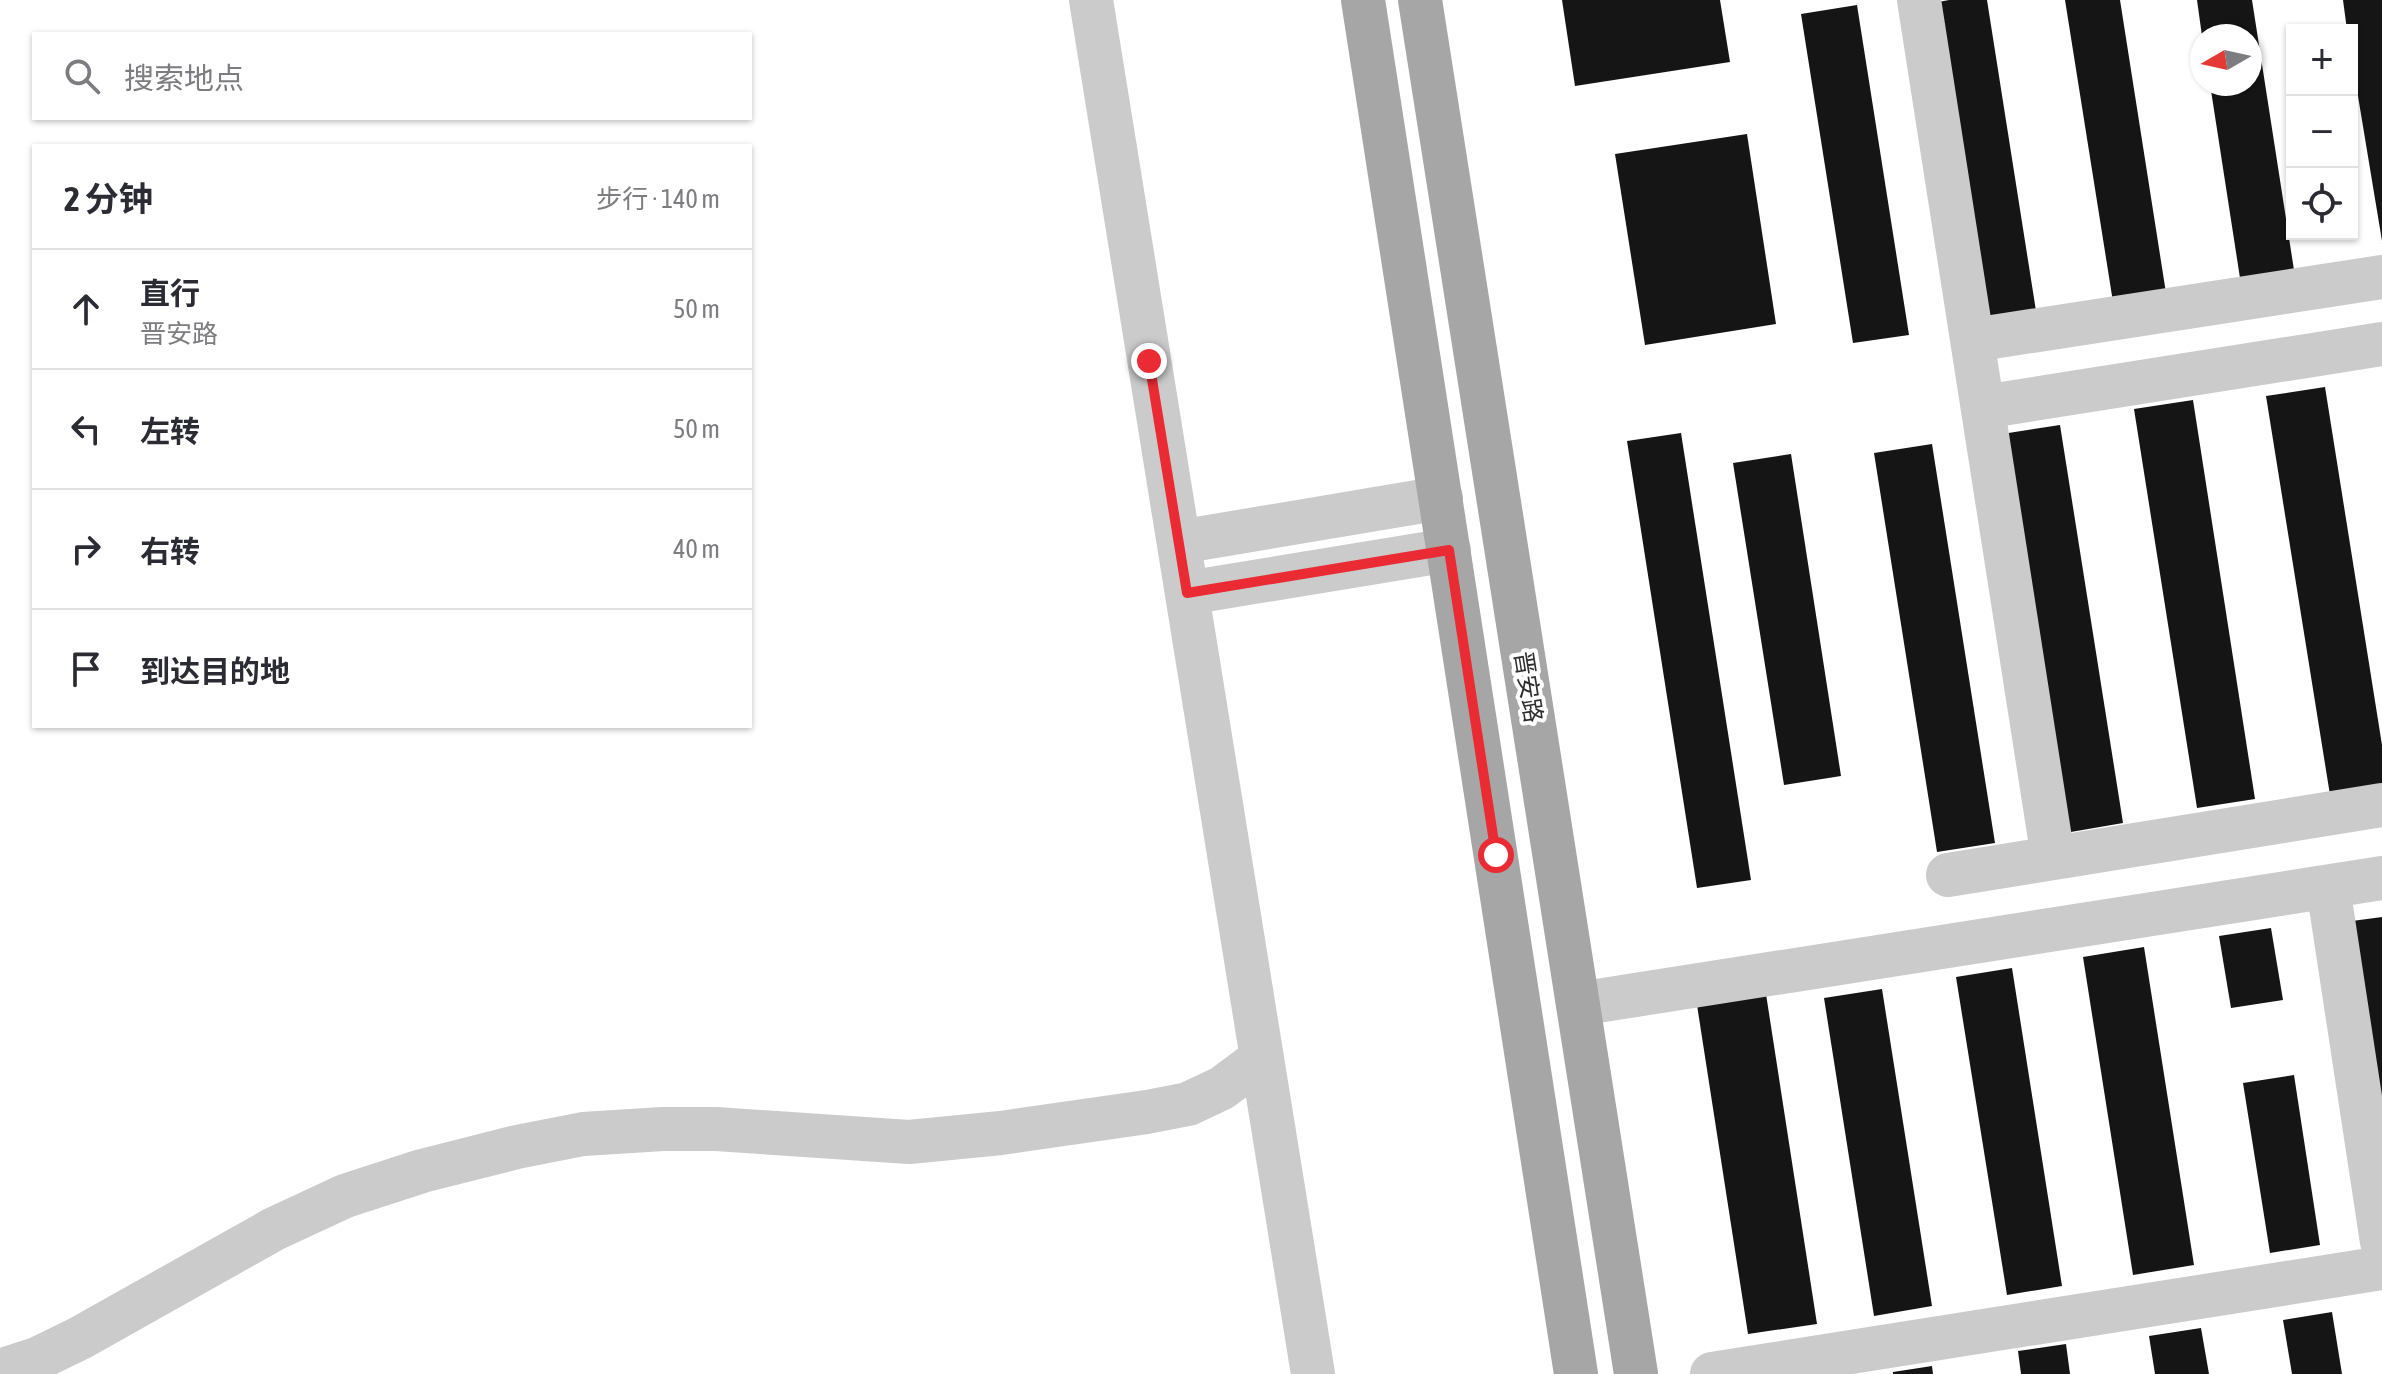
<!DOCTYPE html>
<html lang="zh">
<head>
<meta charset="utf-8">
<style>
  body { margin:0; font-family:"Asap Condensed","Noto Sans SC",sans-serif; background:#f2f2f3; color:#2b2b33 }
  .controls { position:absolute; right:24px; top:24px; display:grid; overflow:hidden; border-radius:0px; box-shadow:0 2px 6px #0004 }
  .controls button { width:72px; height:72px; display:grid; place-items:center; padding:0; border:0; border-bottom:2px solid #e1e1e2; background:#fff; color:#2b2b33; font:40px sans-serif }
  .compass { position:absolute; left:2190px; top:24px; width:72px; height:72px; border-radius:50%; background:#fff; box-shadow:0 2px 6px #0004; rotate:261deg }
  .stop { position:absolute; width:24px; height:24px; margin:-18px; border:6px solid #ea2b33; border-radius:50%; background:#fff }
  .stop.end { background:#ea2b33; border-color:#fff; box-shadow:0 2px 8px #0008 }
  .list { margin:0; padding:0; list-style:none }
  h2 { display:flex; justify-content:space-between; align-items:center; height:104px; margin:0; padding:0 32px; font-size:34px }
  h2 small { font-size:26px; font-weight:400; color:#7c7c81 }
  .list li { display:grid; grid-template-columns:52px 1fr auto; gap:24px; align-items:center; box-sizing:border-box; height:120px; padding:0 32px; border-top:2px solid #e1e1e2 }
  .list b { display:block; font-size:30px; white-space:nowrap }
  .list p { margin:0; font-size:26px; white-space:nowrap; color:#7c7c81 }
  .list em { font-size:26px; font-style:normal; color:#7c7c81 }
  .icon { flex:none; width:44px; height:44px; fill:none; stroke:currentColor; stroke-width:2; stroke-linecap:round; stroke-linejoin:round }
  .map { position:relative; flex:none; width:2382px; height:1374px; overflow:hidden }
  .search { position:absolute; background:#fff; box-shadow:0 2px 6px #0004; left:32px; top:32px; width:720px; height:88px; display:flex; align-items:center; gap:20px; box-sizing:border-box; padding:0 28px; border-radius:0px; color:#7c7c81; font-size:30px }
  .panel { position:absolute; background:#fff; box-shadow:0 2px 6px #0004; left:32px; top:144px; width:720px; height:584px; border-radius:0px }
  .map>svg:first-child { display:block }
  .building { fill:#151515 }
  .lines { fill:none; stroke-linecap:round; stroke-linejoin:round }
  .minor { stroke:#cbcbcb; stroke-width:44 }
  .major { stroke:#a6a6a6; stroke-width:44 }
  .route { stroke:#ea2b33; stroke-width:10 }
  .labels { text-anchor:middle; stroke-width:8; stroke-linejoin:round; paint-order:stroke }
  .street-label { font-size:24px; fill:#2e2e2e; stroke:#fff }
</style>
</head>
<body>
<div class="map">
<svg width="2382" height="1374" viewBox="0 0 2382 1374">
  <rect width="100%" height="100%" fill="#fff"/>
  <path class="building" d="M1562,0H1720L1730,62L1575,86Z
    M1949,0H1987L2036,311L1983,318L1933,3Z
    M2065,0H2120L2166,293L2113,302Z
    M2197,0H2252L2294,270L2240,278L2210,84H2250V36H2202Z
    M2343,0H2382V241L2352,60V30H2347Z
    M1857,5L1909,335L1853,343L1801,14Z
    M1747,134L1776,324L1645,345L1615,154Z
    M2325,387L2382,745V787L2330,795L2266,396Z
    M2193,400L2255,799L2197,808L2134,409Z
    M2060,425L2123,823L2065,833L2002,434Z
    M1681,433L1751,880L1697,888L1627,441Z
    M1932,444L1995,843L1937,852L1874,453Z
    M1791,454L1841,776L1784,785L1733,463Z
    M2382,917V1101L2352,921Z
    M2271,928L2283,1000L2231,1008L2219,936Z
    M2144,947L2194,1265L2133,1275L2083,957Z
    M2012,968L2062,1286L2007,1295L1956,977Z
    M1882,989L1932,1306L1874,1316L1824,998Z
    M1766,994L1817,1324L1748,1334L1697,1005Z
    M2294,1075L2320,1245L2270,1253L2243,1083Z
    M2332,1312L2342,1374H2292L2283,1320Z
    M2201,1328L2209,1374H2155L2149,1336Z
    M2066,1344L2070,1374H2021L2018,1351Z
    M1932,1366L1933,1374H1893V1372Z"/>
  <g class="lines">
    <path class="minor" d="M1091,0L1313,1374
      M1919,0L2053,858
      M1973,340L2382,277
      M1983,407L2382,344
      M1179,542L1441,498
      M1187,593L1449,550
      M1948,875L2382,805
      M2328,887L2382,1242
      M1578,1004L2382,878
      M0,1371L37,1359L80,1338L274,1229L345,1196L422,1171L517,1147L583,1134L663,1129H716L909,1142L1001,1133L1147,1112L1188,1104L1222,1088L1262,1058
      M1712,1374L2382,1268"/>
    <path class="major" d="M1363,0L1576,1374
      M1420,0L1636,1374"/>
  </g>
  <g class="lines">
    <path class="route" d="M1149,361L1187,593L1449,550L1496,855"/>
  </g>
  <g class="labels">
    <g class="street-label">
      <text transform="translate(1528 687) rotate(81)" y="8">晋安路</text>
    </g>
  </g>
</svg>
<div class="controls">
<button>+</button>
<button>−</button>
<button><svg class="icon" aria-label="locate" viewBox="0 0 24 24"><circle cx="12" cy="12" r="6"/><path d="M12 2v4M12 18v4M2 12h4M18 12h4"/></svg></button>
</div>
<svg class="compass" viewBox="-18 -18 36 36"><path d="M0-13l5 13h-10z" fill="#e53935"/><path d="M0 13l5-13h-10z" fill="#7c7c81"/></svg>
<div class="stop" style="left:1496px;top:855px"></div>
<div class="stop end" style="left:1149px;top:361px"></div>
<div class="search"><svg class="icon" aria-label="search" viewBox="0 0 24 24"><circle cx="10" cy="10" r="6"/><path d="M15 15l6 6"/></svg>搜索地点</div>
<section class="panel">
<h2>2 分钟<small>步行 · 140 m</small></h2>
<ul class="list">
<li><svg class="icon" aria-label="ahead" viewBox="0 0 24 24"><path d="M12 20V5M6 11l6-6 6 6"/></svg><div><b>直行</b><p>晋安路</p></div><em>50 m</em></li>
<li><svg class="icon" aria-label="left" viewBox="0 0 24 24"><path d="M17 20v-9H6M10 6l-5 5 5 5"/></svg><div><b>左转</b></div><em>50 m</em></li>
<li><svg class="icon" aria-label="right" viewBox="0 0 24 24"><path d="M7 20v-9h11M14 6l5 5-5 5"/></svg><div><b>右转</b></div><em>40 m</em></li>
<li><svg class="icon" aria-label="arrive" viewBox="0 0 24 24"><path d="M6 21V4h12l-3 4 3 4H6"/></svg><div><b>到达目的地</b></div></li>
</ul>
</section>
</div>
</body>
</html>
